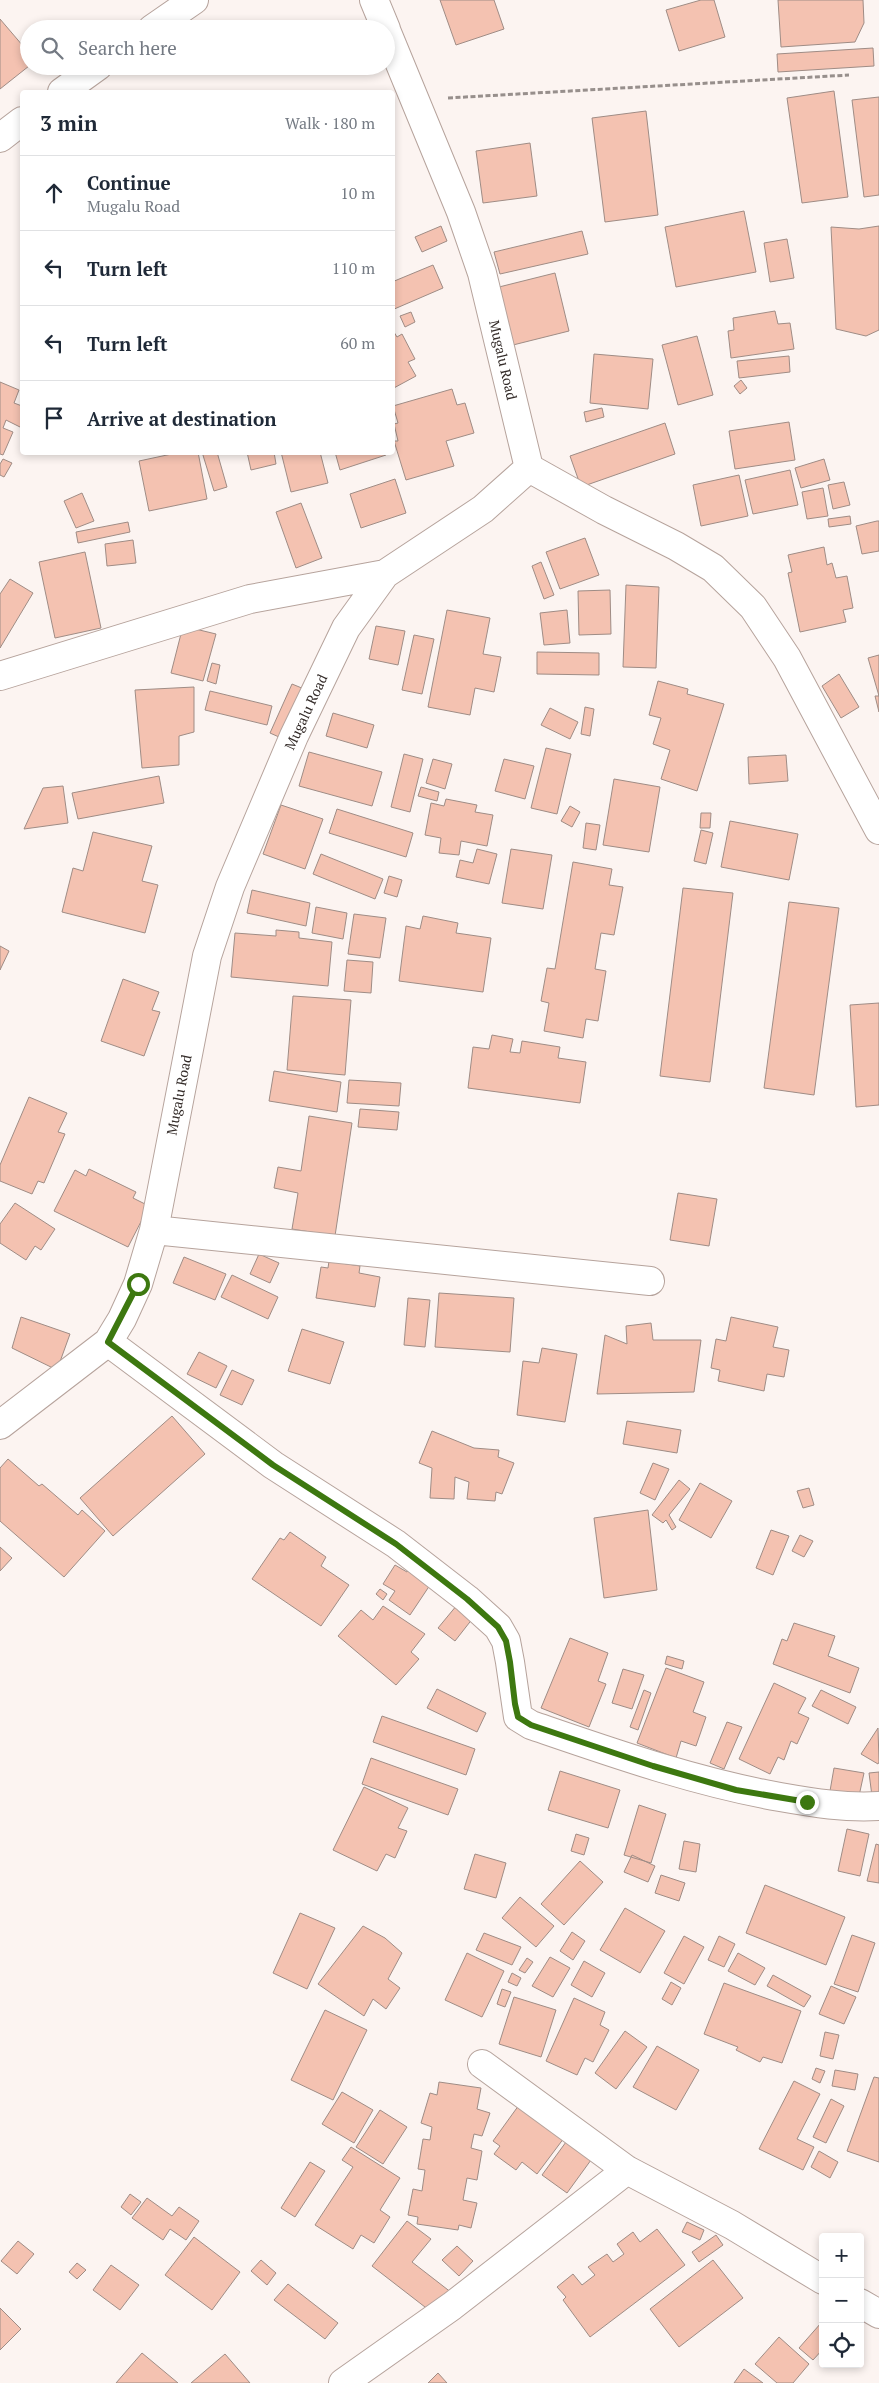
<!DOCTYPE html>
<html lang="en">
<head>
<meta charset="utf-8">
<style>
  body { margin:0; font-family:"PT Serif",serif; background:#f2f2f3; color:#1f2937 }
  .controls { position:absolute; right:15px; bottom:15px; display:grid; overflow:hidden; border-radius:5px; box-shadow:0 2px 8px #0003 }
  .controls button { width:45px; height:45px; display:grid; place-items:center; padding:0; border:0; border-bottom:1px solid #e0e1e3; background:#fff; color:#1f2937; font:25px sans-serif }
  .stop { position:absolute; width:15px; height:15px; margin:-11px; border:4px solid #3d7810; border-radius:50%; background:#fff }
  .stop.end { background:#3d7810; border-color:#fff; box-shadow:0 1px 5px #0008 }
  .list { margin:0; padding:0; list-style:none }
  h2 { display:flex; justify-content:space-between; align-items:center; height:65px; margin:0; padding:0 20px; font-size:21px }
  h2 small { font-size:16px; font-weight:400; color:#747a83 }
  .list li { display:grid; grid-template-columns:32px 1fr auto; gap:15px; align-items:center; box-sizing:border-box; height:75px; padding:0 20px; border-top:1px solid #e0e1e3 }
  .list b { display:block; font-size:19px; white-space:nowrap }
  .list p { margin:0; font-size:16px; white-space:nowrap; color:#747a83 }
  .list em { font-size:16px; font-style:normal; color:#747a83 }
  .icon { flex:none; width:28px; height:28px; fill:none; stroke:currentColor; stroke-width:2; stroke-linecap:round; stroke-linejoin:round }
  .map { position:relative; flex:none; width:879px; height:2383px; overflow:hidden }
  .search { position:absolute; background:#fff; box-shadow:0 2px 8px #0003; left:20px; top:20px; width:375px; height:55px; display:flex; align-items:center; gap:12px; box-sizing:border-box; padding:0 18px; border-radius:28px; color:#747a83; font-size:19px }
  .panel { position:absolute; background:#fff; box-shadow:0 2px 8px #0003; left:20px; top:90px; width:375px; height:365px; border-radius:5px }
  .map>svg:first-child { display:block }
  .building { fill:#f4c2b1; stroke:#9f8c85 }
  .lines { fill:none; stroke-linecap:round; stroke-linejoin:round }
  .street-casing { stroke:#b6a39c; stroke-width:30 }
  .path { stroke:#978f8c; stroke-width:3; stroke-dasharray:5 2.5; stroke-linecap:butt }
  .street { stroke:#fff; stroke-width:28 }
  .route { stroke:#3d7810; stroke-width:6 }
  .labels { text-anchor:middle; stroke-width:4; stroke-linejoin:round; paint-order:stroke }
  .street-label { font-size:14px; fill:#332b28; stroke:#fff }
</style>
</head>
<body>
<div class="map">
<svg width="879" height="2383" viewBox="0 0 879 2383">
  <rect width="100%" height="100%" fill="#fcf4f1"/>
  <path class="building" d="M440,0H494L504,29L456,45Z
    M701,0H714L725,37L679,51L666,10Z
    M778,0H863L864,23L855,42L781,47Z
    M0,19L29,53V66L0,89Z
    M873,48L874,66L778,72L777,54Z
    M834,91L848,197L802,203L787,98Z
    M879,97V195L864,197L852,100Z
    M646,111L658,215L605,222L592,118Z
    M530,143L537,196L483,203L476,151Z
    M744,211L756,272L676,287L665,227Z
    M441,226L447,241L422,252L415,237Z
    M879,226V330L866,336L836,329L831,227L859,229Z
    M582,231L588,254L500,274L494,252Z
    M787,239L794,278L770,282L764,243Z
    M433,265L443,288L392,310V282Z
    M555,273L569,331L513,345L499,287Z
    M775,311L778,324L790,323L794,349L731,358L728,331L734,330L733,318Z
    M411,312L415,322L405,327L400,316Z
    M392,329L397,337L402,334L415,359L408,362L416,376L392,389Z
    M697,336L713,395L678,405L662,345Z
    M594,354L653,359L648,409L590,403Z
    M789,356L790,372L739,378L737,361Z
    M741,380L747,388L740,394L734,386Z
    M0,382L19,390L14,403L22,406V428L6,420L3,428L13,432L3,455L0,454Z
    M452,389L457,405L465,403L474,433L446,441L454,466L406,480L394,441H398L394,424L398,423L393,406Z
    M602,408L604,417L586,422L584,412Z
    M789,422L795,460L735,469L729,431Z
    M665,423L675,454L581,487L570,456Z
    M181,452H198L207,499L149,511L139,461Z
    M202,452H217L227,487L214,491Z
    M247,452H274L276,464L251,470Z
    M281,452H320L328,483L291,492Z
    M335,452H385L386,455L340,470Z
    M3,459L12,463L4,477L0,475V464Z
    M824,459L830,480L801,488L795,468Z
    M790,470L798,505L753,514L745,480Z
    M739,475L748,516L701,526L693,485Z
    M395,479L406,513L361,528L350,494Z
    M844,482L850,505L833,509L828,485Z
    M823,488L828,516L807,519L802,492Z
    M82,493L94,521L76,528L64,501Z
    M301,503L322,558L296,568L276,512Z
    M850,516L851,524L829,527L828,519Z
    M877,521H879V551L862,554L856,526Z
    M128,522L130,532L78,543L76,532Z
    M585,538L599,575L560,589L546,552Z
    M133,540L136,563L107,566L105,544Z
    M824,547L827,565L832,563L836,578L847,576L853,608L843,610L846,622L800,632L788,573L792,572L788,555Z
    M85,552L101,628L55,638L39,562Z
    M541,562L554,595L544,599L532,566Z
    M10,579L33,593L0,648V594Z
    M626,585L659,587L656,668L623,667Z
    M610,590L611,634L579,635L578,591Z
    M447,610L490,618L483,654L501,657L494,692L475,688L470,715L428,707Z
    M567,610L570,643L544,645L540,613Z
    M183,626L216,634L203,681L171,673Z
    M376,626L405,631L398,665L369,659Z
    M414,635L434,639L422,694L402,690Z
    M537,652L599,653V675L537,674Z
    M879,655V712L875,696H879L868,658Z
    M212,663L220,665L216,684L207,681Z
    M839,674L859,707L841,718L822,686Z
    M658,681L688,689L687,694L724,704L697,791L661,779L670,750L653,744L661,718L649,715Z
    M292,684L309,691L288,741L270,733Z
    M194,687V732L179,736V765L142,768L135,690Z
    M210,691L272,706L267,725L205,710Z
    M585,707L594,709L590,736L581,734Z
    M550,708L578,722L570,739L541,725Z
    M333,713L374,725L367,748L326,736Z
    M546,748L571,754L557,814L531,808Z
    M309,752L382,772L372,806L299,786Z
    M404,754L423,759L410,812L391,807Z
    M786,755L788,781L749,784L748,757Z
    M433,759L452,764L445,789L426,783Z
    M504,759L534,766L525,799L495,791Z
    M159,776L164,803L78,819L72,793Z
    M614,779L660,787L649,852L603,845Z
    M63,786L68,823L24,829L43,788Z
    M421,787L439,792L437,801L418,796Z
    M446,799L477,805L475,812L493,815L487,846L461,841L459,855L439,853L441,838L425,835L431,803L444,806Z
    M281,805L323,819L305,869L263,854Z
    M570,806L580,812L572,827L561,821Z
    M337,809L413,833L406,857L329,833Z
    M701,813H711L710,828H700Z
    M730,821L798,834L789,880L721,867Z
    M586,823L600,825L596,850L583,848Z
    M701,830L713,833L706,864L694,861Z
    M93,832L152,846L142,881L158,885L145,933L62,912L73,868L83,871Z
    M477,849L497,854L489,884L456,877L460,860L473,863Z
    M511,849L552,855L543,909L502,903Z
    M321,854L383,879L375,899L313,874Z
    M573,862L612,869L609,885L623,887L614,935L601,933L595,969L606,971L598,1021L586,1019L583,1038L544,1031L549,1003L541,1001L547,968L555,969Z
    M389,876L402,880L397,897L384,893Z
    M683,888L733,893L710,1082L660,1076Z
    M252,890L310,903L306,926L247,913Z
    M789,902L839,908L814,1095L764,1088Z
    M316,907L347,913L343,939L312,933Z
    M354,914L386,918L380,958L348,954Z
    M423,916L458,923L456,933L491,938L483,992L399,981L406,926L420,929Z
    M276,930L299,932V938L332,942L328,986L231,977L235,933L276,936Z
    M0,946L9,951L0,970Z
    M347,960L373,962L371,993L344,991Z
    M123,979L159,992L152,1010L160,1012L144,1056L101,1041Z
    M293,996L351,1000L345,1075L287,1070Z
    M879,1003V1105L856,1107L850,1005Z
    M492,1035L513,1039L510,1052L520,1053L522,1041L560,1047L558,1058L586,1062L580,1103L468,1088L473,1047L489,1049Z
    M274,1071L341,1082L337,1112L269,1101Z
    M349,1080L401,1083L399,1106L347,1103Z
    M29,1097L67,1113L58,1132L65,1134L44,1183L38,1181L32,1194L0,1181V1165Z
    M360,1109L399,1112L397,1130L358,1127Z
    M309,1116L352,1123L335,1236L292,1229L298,1193L274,1188L278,1167L301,1171Z
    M89,1169L136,1192L133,1198L149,1206L128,1247L54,1211L75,1170L86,1176Z
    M678,1193L717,1199L709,1246L670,1240Z
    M15,1203L55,1229L41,1250L35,1246L26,1260L0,1243V1224Z
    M259,1254L279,1263L270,1283L250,1274Z
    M184,1257L226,1274L215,1300L173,1283Z
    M329,1261L360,1266L359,1273L380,1277L375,1307L316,1298L321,1267L328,1268Z
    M232,1275L278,1297L268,1319L221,1297Z
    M439,1293L514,1298L510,1352L435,1347Z
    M408,1298L430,1300L425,1347L404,1345Z
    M21,1317L70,1334L57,1370L12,1348Z
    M731,1317L778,1327L773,1347L789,1350L784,1377L767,1374L764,1391L718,1381L720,1370L711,1368L716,1339L726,1341Z
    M651,1323L653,1340H701L694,1392L597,1394L605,1335L627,1344L626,1326Z
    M302,1329L344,1342L330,1384L288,1371Z
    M542,1348L577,1354L565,1422L517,1415L523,1361L539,1363Z
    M199,1352L227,1366L216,1388L187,1374Z
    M232,1370L254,1380L242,1405L220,1395Z
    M172,1416L205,1454L113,1536L80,1498Z
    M627,1421L681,1430L677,1453L623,1444Z
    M432,1431L474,1448L499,1450L498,1457L514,1463L502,1494L496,1492L495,1501L467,1499L469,1482L455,1477L454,1499L430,1498L432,1468L419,1463Z
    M8,1459L39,1486L42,1484L78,1515L82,1510L105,1531L64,1577L0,1521V1468Z
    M653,1463L669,1469L655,1500L640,1493Z
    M679,1480L690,1489L669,1515L676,1527L672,1530L666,1520L663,1523L652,1515Z
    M700,1483L732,1501L711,1538L679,1520Z
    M809,1488L814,1505L803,1508L797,1491Z
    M648,1510L657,1590L604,1598L594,1518Z
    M771,1530L789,1536L773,1575L756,1568Z
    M290,1532L326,1557L321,1566L349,1585L321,1626L252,1579L280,1538L284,1540Z
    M800,1535L813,1541L804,1557L792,1551Z
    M0,1547L12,1558L0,1571Z
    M395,1565L407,1572L411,1568L432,1582L410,1615L389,1600L395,1591L383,1584Z
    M380,1589L387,1594L383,1600L376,1594Z
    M457,1605L473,1618L455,1641L438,1628Z
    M383,1606L425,1634L411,1652L419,1659L396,1685L338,1636L361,1610L373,1620Z
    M794,1623L835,1636L828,1656L859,1668L850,1693L773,1664L782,1639L787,1641Z
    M570,1638L608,1653L598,1681L606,1684L589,1727L541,1708Z
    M667,1656L684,1661L682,1669L665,1664Z
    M666,1668L704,1682L693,1712L706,1717L696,1746L681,1741L676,1758L637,1743Z
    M623,1669L644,1675L632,1709L612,1703Z
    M774,1683L806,1698L798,1713L809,1718L797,1744L791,1741L784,1760L778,1757L770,1774L739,1759Z
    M437,1689L486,1713L477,1732L427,1708Z
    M644,1690L651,1693L638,1730L630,1727Z
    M821,1690L856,1707L848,1724L812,1706Z
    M382,1716L475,1749L466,1775L373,1742Z
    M727,1722L742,1727L724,1769L710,1763Z
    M878,1728L879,1762L878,1764L861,1754Z
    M371,1758L458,1789L448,1815L362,1784Z
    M834,1768L864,1773L859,1796L830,1791Z
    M560,1771L620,1790L608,1828L548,1810Z
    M879,1772V1796H872L869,1773Z
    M364,1787L408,1808L398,1828L407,1831L395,1858L386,1854L377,1871L333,1850Z
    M639,1805L666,1814L651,1863L624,1855Z
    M847,1829L869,1834L860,1876L838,1871Z
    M576,1834L589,1838L584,1855L571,1851Z
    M684,1841L700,1844L696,1872L679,1869Z
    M876,1844L879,1845V1883L867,1881Z
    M475,1854L506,1863L496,1898L464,1889Z
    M632,1855L655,1866L648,1882L624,1872Z
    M580,1861L603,1882L564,1925L541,1904Z
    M661,1875L685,1883L679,1901L655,1893Z
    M765,1885L845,1917L826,1965L746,1933Z
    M520,1897L554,1926L536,1947L502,1918Z
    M625,1908L665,1931L640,1973L600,1950Z
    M300,1913L335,1928L307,1989L273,1973Z
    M363,1926L385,1938L402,1953L388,1979L400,1988L386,2009L373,1999L364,2016L318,1984Z
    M572,1932L585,1941L573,1960L560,1951Z
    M484,1933L521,1947L512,1965L476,1950Z
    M852,1935L875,1943L858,1992L834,1984Z
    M684,1936L704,1947L684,1984L664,1973Z
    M719,1936L735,1944L724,1967L708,1960Z
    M467,1953L504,1971L482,2017L445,2000Z
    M738,1953L765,1968L755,1985L728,1971Z
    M550,1957L570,1968L553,1997L532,1986Z
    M527,1958L533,1962L525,1973L519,1970Z
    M584,1961L605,1973L592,1997L571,1985Z
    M512,1973L521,1978L517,1986L508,1982Z
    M773,1975L811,1996L804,2007L767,1986Z
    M671,1982L681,1988L672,2005L662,1999Z
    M724,1983L801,2011L782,2063L763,2057L760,2062L736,2050L738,2047L704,2034Z
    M831,1986L856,1997L844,2024L819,2014Z
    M502,1989L511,1992L505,2007L497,2004Z
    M514,1997L556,2010L541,2057L499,2044Z
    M574,1998L605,2012L600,2025L609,2030L593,2062L585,2058L577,2075L546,2061Z
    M325,2010L367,2030L333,2100L291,2080Z
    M625,2031L647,2047L616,2089L595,2073Z
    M825,2032L839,2035L833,2059L820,2056Z
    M657,2046L699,2070L676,2110L633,2087Z
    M816,2068L825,2071L820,2083L812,2079Z
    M835,2070L858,2074L855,2090L832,2086Z
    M874,2077L879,2078V2162L847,2151Z
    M794,2081L820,2094L797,2139L814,2147L803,2170L759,2149Z
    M439,2082L481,2088L477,2109L490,2113L482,2136L474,2134L471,2148L482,2151L477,2180L467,2178L463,2200L477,2203L471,2228L459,2225L458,2230L417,2224L418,2217L408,2215L413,2189L422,2191L425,2170L418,2169L423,2139L430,2140L432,2127L421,2123L430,2093L437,2095Z
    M342,2092L373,2110L354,2143L322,2124Z
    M831,2099L844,2106L826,2143L813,2137Z
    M519,2105L564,2138L537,2174L522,2162L516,2170L494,2154L500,2146L493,2141Z
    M380,2110L407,2127L383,2164L356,2147Z
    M566,2142L591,2160L567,2193L542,2175Z
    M351,2147L400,2178L380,2210L390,2217L374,2243L361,2235L353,2249L315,2225L353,2167L342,2160Z
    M819,2151L838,2162L830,2178L811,2167Z
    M310,2162L325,2171L295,2217L281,2208Z
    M130,2194L141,2202L131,2215L121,2207Z
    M147,2198L172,2216L179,2207L199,2221L186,2240L170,2229L163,2240L132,2218Z
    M407,2221L431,2239L412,2262L452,2293L434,2314L372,2266Z
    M687,2222L704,2230L700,2240L682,2232Z
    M657,2229L685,2265L590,2337L563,2300L566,2297L557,2287L573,2274L582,2285L595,2275L588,2267L607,2254L613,2262L624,2254L617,2244L633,2232L640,2242Z
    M716,2235L723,2245L699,2262L692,2252Z
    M194,2237L240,2272L212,2310L165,2275Z
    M18,2241L34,2254L17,2274L1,2261Z
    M457,2246L473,2261L459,2276L442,2260Z
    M261,2260L276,2273L267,2285L251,2271Z
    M713,2260L743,2298L679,2347L650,2309Z
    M77,2263L86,2270L77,2279L69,2272Z
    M111,2265L139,2285L120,2310L93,2290Z
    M288,2284L338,2323L325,2339L274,2300Z
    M0,2308L21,2329L0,2350Z
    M821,2323L823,2324V2349L813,2360L799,2348Z
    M779,2337L809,2364L793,2383H777L755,2364Z
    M142,2353L178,2383H116Z
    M225,2354L250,2383H191Z
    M744,2369L763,2383H734Z
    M438,2373L447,2383H428Z"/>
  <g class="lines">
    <defs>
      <path id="street" d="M374,0L386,29
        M152,29L194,0
        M62,92L98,66
        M0,138L22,121
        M529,468L604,510L676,546L713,568L753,607L787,658L879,830
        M0,676L250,599L385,574
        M154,1230L650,1281
        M108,1342L273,1465L396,1544L467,1599L498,1627L506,1641L510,1662L518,1717L531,1725C613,1753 695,1782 780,1797C814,1803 845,1808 879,1806
        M0,1425L108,1342L122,1319L138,1284L154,1230L207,956L230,887L294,736L346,628L385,574L483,509L529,468L482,273L461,212L386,30
        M482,2064L627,2170L732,2225L823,2280
        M860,2303L879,2314
        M343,2383L452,2306L627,2170"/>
    </defs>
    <use href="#street" class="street-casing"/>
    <path class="path" d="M448,98L849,75"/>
    <use href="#street" class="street"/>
  </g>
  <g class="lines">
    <path class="route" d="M138,1284L108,1342L273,1465L396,1544L467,1599L498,1627L506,1641L510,1662L515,1704L518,1717L531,1725L653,1766L736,1790L807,1802"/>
  </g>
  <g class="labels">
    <g class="street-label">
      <text transform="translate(503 360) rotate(77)" y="5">Mugalu Road</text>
      <text transform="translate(306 712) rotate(-65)" y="5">Mugalu Road</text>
      <text transform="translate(179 1095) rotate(-79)" y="5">Mugalu Road</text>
    </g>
  </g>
</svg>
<div class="controls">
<button>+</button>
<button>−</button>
<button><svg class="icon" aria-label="locate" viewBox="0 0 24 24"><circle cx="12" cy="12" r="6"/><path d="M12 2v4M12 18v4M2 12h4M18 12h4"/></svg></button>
</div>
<div class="stop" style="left:138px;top:1284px"></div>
<div class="stop end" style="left:807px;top:1802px"></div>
<div class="search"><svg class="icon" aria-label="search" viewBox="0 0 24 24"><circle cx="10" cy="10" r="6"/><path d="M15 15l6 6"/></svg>Search here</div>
<section class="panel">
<h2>3 min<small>Walk · 180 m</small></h2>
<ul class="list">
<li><svg class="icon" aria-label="ahead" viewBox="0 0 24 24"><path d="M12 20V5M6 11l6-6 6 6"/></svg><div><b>Continue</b><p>Mugalu Road</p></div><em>10 m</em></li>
<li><svg class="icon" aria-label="left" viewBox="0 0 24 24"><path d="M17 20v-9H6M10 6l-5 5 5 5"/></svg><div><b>Turn left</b></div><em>110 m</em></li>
<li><svg class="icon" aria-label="left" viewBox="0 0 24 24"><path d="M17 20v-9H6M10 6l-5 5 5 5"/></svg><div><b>Turn left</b></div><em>60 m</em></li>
<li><svg class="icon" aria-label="arrive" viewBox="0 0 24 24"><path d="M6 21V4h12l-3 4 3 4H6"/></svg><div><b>Arrive at destination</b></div></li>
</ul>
</section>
</div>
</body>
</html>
